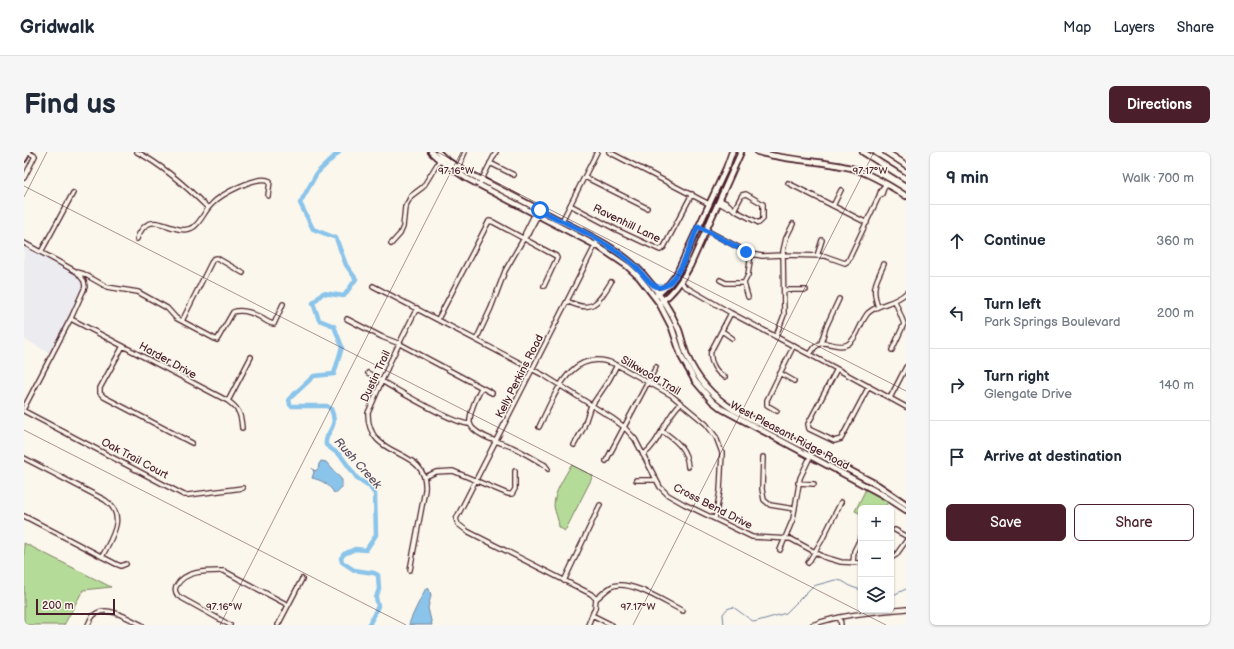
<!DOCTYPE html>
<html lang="en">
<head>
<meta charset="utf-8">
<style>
  body { margin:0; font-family:"Balsamiq Sans",sans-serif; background:#f6f6f7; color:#1f2937 }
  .controls { position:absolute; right:12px; bottom:12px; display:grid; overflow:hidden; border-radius:6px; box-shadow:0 1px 3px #0004 }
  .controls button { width:36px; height:36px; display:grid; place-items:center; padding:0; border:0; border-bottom:1px solid #e0e1e3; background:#fff; color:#1f2937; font:20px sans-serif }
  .scale { position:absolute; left:12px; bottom:10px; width:79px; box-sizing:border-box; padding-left:4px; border:2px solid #4a1f2b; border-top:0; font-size:11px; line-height:14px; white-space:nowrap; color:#4a1f2b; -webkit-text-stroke:3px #fbf7ec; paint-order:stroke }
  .stop { position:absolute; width:12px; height:12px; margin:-9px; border:3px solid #1a73e8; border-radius:50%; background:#fff }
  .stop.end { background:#1a73e8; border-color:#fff; box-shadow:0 1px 4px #0008 }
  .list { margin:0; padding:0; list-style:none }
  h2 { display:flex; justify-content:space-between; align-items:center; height:52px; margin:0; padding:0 16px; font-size:17px }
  h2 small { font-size:13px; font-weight:400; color:#747a83 }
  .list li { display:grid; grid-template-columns:26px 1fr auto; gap:12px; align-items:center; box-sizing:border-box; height:72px; padding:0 16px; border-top:1px solid #e0e1e3 }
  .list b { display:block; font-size:15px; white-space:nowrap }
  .list p { margin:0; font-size:13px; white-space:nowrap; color:#747a83 }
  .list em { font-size:13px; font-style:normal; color:#747a83 }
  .actions { display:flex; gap:8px; padding:12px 16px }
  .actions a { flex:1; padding:9px 0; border:1px solid #4a1f2b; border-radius:6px; text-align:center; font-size:14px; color:#4a1f2b }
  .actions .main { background:#4a1f2b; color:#fff }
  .icon { flex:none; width:22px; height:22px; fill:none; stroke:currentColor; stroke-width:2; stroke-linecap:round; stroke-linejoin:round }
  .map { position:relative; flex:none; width:882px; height:473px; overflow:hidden; border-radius:6px }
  header { display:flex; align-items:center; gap:24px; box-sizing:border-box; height:56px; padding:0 20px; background:#fff; border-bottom:1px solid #e0e1e3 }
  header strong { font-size:19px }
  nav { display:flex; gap:22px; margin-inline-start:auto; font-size:14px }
  .intro { display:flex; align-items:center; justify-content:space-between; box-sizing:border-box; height:96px; padding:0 24px }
  h1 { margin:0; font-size:28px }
  .button { padding:10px 18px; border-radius:6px; background:#4a1f2b; color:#fff; font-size:14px; font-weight:700 }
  main { display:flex; gap:24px; padding:0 24px }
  aside { flex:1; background:#fff; border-radius:6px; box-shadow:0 1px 3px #0004 }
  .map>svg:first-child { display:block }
  .built { fill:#ebebf0 }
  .green { fill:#b4dc98; stroke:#7f7e62 }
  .water { fill:#8bc4ea; stroke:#71829e }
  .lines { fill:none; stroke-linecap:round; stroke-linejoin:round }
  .stream { stroke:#71829e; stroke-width:1 }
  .river { stroke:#8bc4ea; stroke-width:4.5 }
  .minor-casing { stroke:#4a1f2b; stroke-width:6 }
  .major-casing { stroke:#4a1f2b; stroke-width:8 }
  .highway-casing { stroke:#4a1f2b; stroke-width:8 }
  .minor { stroke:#fbf7ec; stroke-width:3.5 }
  .major { stroke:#fbf7ec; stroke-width:4.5 }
  .highway { stroke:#fbf7ec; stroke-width:5 }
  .route { stroke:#1a73e8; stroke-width:5 }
  .ticks { fill:none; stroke:#4a1f2b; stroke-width:1; stroke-opacity:0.45 }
  .labels { text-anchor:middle; stroke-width:3; stroke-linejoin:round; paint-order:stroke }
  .street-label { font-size:11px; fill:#4a1f2b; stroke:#fbf7ec }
  .water-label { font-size:12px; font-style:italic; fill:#5e5164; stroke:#fbf7ec }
  .ticks-label { font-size:10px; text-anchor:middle; fill:#4a1f2b; stroke:#fbf7ec; stroke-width:3; stroke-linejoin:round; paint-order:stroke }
</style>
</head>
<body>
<header>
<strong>Gridwalk</strong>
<nav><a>Map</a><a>Layers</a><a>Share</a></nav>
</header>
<div class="intro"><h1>Find us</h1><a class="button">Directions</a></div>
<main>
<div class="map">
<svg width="882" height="473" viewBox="0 0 882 473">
  <rect width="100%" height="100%" fill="#fbf7ec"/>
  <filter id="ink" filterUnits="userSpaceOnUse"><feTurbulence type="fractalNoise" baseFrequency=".025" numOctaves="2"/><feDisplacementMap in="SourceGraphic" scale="8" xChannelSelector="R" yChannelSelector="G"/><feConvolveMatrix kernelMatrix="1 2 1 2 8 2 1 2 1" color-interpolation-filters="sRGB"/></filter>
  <g filter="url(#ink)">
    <path class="built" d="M0,95L52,121L58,131L56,144L26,201L0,187Z"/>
    <path class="green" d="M547,313L569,324L541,379L535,375C535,368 531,361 530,354C530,339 541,325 547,313Z
      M842,337L864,350L860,356H837V362L831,359Z
      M0,391L87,435L59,438L40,473H0Z"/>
    <path class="water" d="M297,309L302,310L318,328V335L313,341H310C305,332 297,328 288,326L290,320L288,316L291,319L294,317L295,312Z
      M402,436L405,437L407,443L404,456L408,473H385C385,469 401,438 402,436Z"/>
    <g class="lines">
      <path class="stream" d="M867,444L882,437
        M700,473L699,462L703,457L709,455L730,470L762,461L789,434L811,428L818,429L828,435L837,438"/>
      <path class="river" d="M315,0L293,21L276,51L289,77L312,86L322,113L332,127L320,144L299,141L289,151L295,168L310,174L318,195L310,222L290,224L265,247L266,253L268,254H303L307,257C316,277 300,279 302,293L317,304L333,326L345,334L351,342L352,383L342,398L331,397L320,402L317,406L318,410L330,418L350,421L354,423L355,437L352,446L354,454L345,473"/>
      <defs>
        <path id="minor" d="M113,0C140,14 163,35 184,56
          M585,0L685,52
          M466,11L490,23
          M434,16L441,0
          M561,25L623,56
          M0,26L11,4L3,0
          M764,31L843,71
          M455,33L472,0
          M855,44L858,42L861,33
          M696,48L704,52L710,58L735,71L739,67V52L722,42L718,43L710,58
          M695,51L702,55H707
          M546,53L593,78L636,98L640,95L668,42
          M809,54L817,38
          M538,69L573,0
          M674,74L727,102L738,104L758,103L801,104L821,111L824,109L855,44L857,38L862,32
          M500,86L501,81L513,57
          M113,87C114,82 116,80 119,76C133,60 154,87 171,74C178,68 181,58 188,52C196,43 234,22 246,29L244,44
          M0,91L53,120L60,129L61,135L48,164L0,256
          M367,92L376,82L379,75L381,55L385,48L387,44L399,35L417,6
          M17,100L49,41
          M793,104L798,88
          M53,120L60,122L83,135L114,140L143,156L152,166L193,188L209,160C218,157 227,160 236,165C241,168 244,171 250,172L259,152
          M696,128L702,131H720
          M657,129L660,134L707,161L813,217L882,255
          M720,131L724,123L727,102
          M720,131L724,145
          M349,134L521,224L588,266L600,275L611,287L636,335L644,343L660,352L728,385L767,387L800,405L817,410L837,411
          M760,138H782
          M543,149C568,162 574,151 587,130
          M854,155C847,134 852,131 860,112
          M47,167L204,249C215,257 217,262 218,276
          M323,167L358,185L376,192L468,241
          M414,167L465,69L469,70L532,104L533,106L520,134
          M158,169L189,107L193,106L219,121
          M698,179L708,186
          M752,184L760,163L759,99L762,86L769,72
          M452,188L467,156L481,119L500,86L504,82L514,63
          M797,191L802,175L815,147
          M99,194L76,236V241L80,245L168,291
          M868,198L880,172L871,149
          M786,202L791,195L797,191C805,190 816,197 824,192C834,186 836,170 844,161C855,151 871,152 882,141
          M813,217L784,272L785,277L810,289L817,287L845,234
          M344,221C361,231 430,273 446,272
          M756,221L770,229
          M701,225C692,221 685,209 687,199L707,161
          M457,236C453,244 445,262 446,271C448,283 478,291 488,295C499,300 510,307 521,313L524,317
          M866,246L882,215
          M204,249L227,205
          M0,259L160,343H164L219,336
          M753,259L743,253V248L770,193
          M515,275C531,243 547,192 593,213L647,243L682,272L692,285L698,301L696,339L691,367
          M638,279C652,288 663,297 664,315
          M550,293L559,277L566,256L585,228L593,213
          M619,303C637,290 640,266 657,251
          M739,305L738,337L740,348L746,353L771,357
          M0,306L81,348C104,364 87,386 78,405
          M582,309L632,215
          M401,325L412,320L429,319L484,342H488L491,337V319
          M612,328H631
          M774,331L790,332
          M0,364L92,412L97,414L102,412
          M871,378L882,384
          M756,398L769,367L776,326L787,303
          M867,406L872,403L882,389
          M784,411L798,388L817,350
          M829,411L830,399L837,385
          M386,418L401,338C405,293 343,310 344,261L366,210L393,156
          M540,429L576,353
          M572,447L567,442L443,379L434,372L432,367L574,88
          M572,447C578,443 582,437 589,434C608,428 642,451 659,459
          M568,463L588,473
          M816,466L817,473
          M64,473C66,468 68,463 73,461C85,454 107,468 118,473
          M206,473L154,444C151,440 150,437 153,433C162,418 184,419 200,419L264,453
          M254,473L278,427
          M564,473L571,456L572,447
          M788,473C818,462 851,460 882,457"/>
        <path id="major" d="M407,0L418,10L442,26L575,95L603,114L615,125L635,151L648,176L658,206L671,229L688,249L698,257L859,343L882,358
          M414,0L420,6L436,17C468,33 499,49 531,66C561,81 596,96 619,122C634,139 646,157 655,178C658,187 660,196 663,204C673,227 689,245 710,258L854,333L882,352
          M734,0C764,9 797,8 827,16C847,22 865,33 882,44
          M0,7L4,0
          M633,143L645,132L652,123L704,12
          M638,149C651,140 659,127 666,114L717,0"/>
        <path id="highway" d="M839,0L882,27
          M862,0L882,13
          M703,14L708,0"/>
      </defs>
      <use href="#minor" class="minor-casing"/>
      <use href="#major" class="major-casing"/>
      <use href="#highway" class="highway-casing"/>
      <use href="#minor" class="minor"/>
      <use href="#major" class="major"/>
      <use href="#highway" class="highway"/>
    </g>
  </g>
  <g class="lines" filter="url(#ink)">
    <path class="route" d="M516,58C548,75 584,89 611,114C618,120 627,137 638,135C654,133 668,88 674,74L722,100"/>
  </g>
  <path class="ticks" d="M413,0L882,239M0,34L862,473M0,45L23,0M0,278L382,473M196,473L437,0M609,473L850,0"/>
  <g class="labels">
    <g class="street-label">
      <text transform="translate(603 71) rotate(26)" y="4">Ravenhill Lane</text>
      <text transform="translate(144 208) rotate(29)" y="4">Harder Drive</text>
      <text transform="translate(627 223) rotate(30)" y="4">Silkwood Trail</text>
      <text transform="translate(351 224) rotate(-65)" y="4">Dustin Trail</text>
      <text transform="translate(495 224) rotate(-63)" y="4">Kelly Perkins Road</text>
      <text transform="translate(766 283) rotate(28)" y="4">West Pleasant Ridge Road</text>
      <text transform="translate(111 306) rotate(28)" y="4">Oak Trail Court</text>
      <text transform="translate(689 354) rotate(27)" y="4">Cross Bend Drive</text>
    </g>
    <g class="water-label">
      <text transform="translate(334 311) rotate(48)" y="4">Rush Creek</text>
    </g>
  </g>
  <g class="ticks-label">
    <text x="432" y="22">97.16°W</text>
    <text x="846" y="22">97.17°W</text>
    <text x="200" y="458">97.16°W</text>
    <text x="614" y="458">97.17°W</text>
  </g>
</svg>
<div class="controls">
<button>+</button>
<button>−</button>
<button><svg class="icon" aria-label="layers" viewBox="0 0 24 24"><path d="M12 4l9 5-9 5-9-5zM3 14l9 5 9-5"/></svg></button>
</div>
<div class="scale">200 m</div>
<div class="stop" style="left:516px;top:58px"></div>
<div class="stop end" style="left:722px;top:100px"></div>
</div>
<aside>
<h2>9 min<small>Walk · 700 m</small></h2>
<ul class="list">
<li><svg class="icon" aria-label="ahead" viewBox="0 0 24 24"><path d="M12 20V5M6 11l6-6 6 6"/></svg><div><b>Continue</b></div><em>360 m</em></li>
<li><svg class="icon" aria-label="left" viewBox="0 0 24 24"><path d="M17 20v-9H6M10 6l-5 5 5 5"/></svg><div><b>Turn left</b><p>Park Springs Boulevard</p></div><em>200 m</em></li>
<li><svg class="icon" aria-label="right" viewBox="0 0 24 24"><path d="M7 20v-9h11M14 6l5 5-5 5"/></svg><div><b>Turn right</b><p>Glengate Drive</p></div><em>140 m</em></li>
<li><svg class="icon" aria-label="arrive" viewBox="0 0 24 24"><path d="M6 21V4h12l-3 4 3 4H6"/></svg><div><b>Arrive at destination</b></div></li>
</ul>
<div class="actions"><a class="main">Save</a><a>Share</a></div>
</aside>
</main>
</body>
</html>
